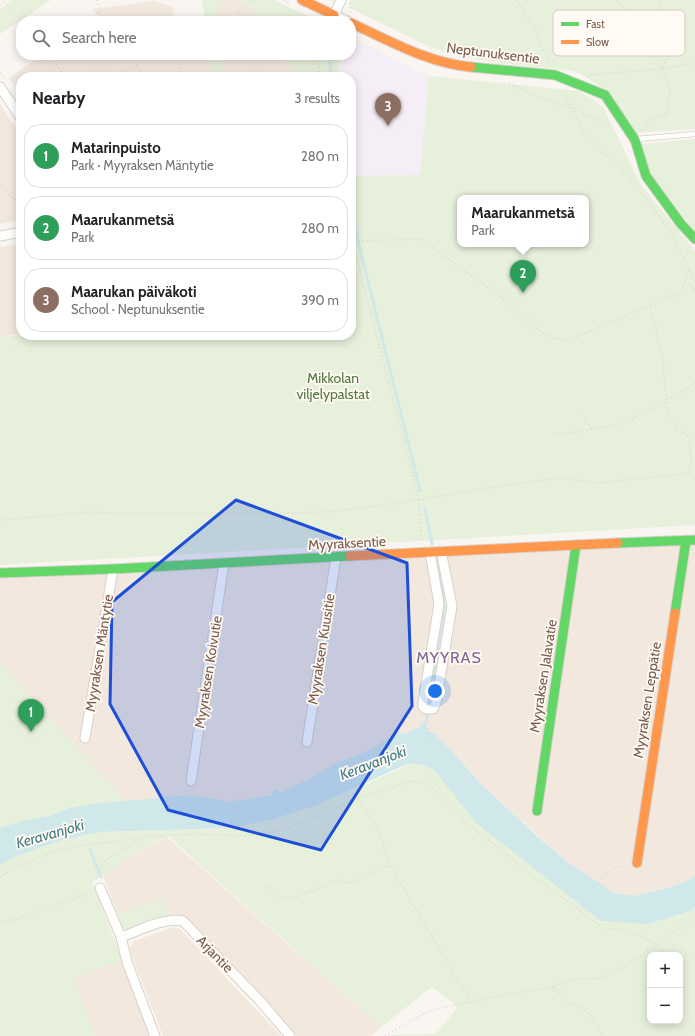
<!DOCTYPE html>
<html lang="en">
<head>
<meta charset="utf-8">
<style>
  body { margin:0; font-family:Cabin,sans-serif; background:#f2f2f2; color:#202124 }
  .controls { position:absolute; right:12px; bottom:12px; display:grid; overflow:hidden; border-radius:8px; box-shadow:0 2px 10px #0003 }
  .controls button { width:36px; height:36px; display:grid; place-items:center; padding:0; border:0; border-bottom:1px solid #e0e0e0; background:#fff; color:#202124; font:20px sans-serif }
  .you { position:absolute; left:435px; top:691px; width:14px; height:14px; margin:-10px; border:3px solid #fff; border-radius:50%; background:#1a73e8; box-shadow:0 0 0 6px #1a73e833 }
  .badge { display:grid; place-items:center; width:26px; height:26px; border-radius:50%; background:#5c5450; color:#fff; font-size:13px; font-weight:700 }
  .pin { position:absolute; translate:-50% -33px; filter:drop-shadow(0 1px 2px #0008) }
  .pin::after { content:''; position:absolute; top:21px; width:14px; height:12px; background:inherit; clip-path:polygon(0 0,100% 0,50% 100%) }
  .popup { position:absolute; left:457px; top:195px; width:132px; height:52px; box-sizing:border-box; display:grid; place-content:center; border-radius:8px; background:#fff; filter:drop-shadow(0 1px 3px #0005); font-size:13px; white-space:nowrap; color:#757577 }
  .popup b { font-size:15px; color:#202124 }
  .popup::after { content:''; position:absolute; left:50%; top:100%; margin-left:-8px; border:8px solid transparent; border-top-color:#fff }
  .list { margin:0; padding:0; list-style:none }
  h2 { display:flex; justify-content:space-between; align-items:center; height:52px; margin:0; padding:0 16px; font-size:17px }
  h2 small { font-size:13px; font-weight:400; color:#757577 }
  .list li { display:grid; grid-template-columns:26px 1fr auto; gap:12px; align-items:center; box-sizing:border-box; height:64px; margin:0 8px 8px; padding:0 8px; border:1px solid #e0e0e0; border-radius:16px }
  .list b { display:block; font-size:15px; white-space:nowrap }
  .list p { margin:0; font-size:13px; white-space:nowrap; color:#757577 }
  .list em { font-size:13px; font-style:normal; color:#757577 }
  .icon { flex:none; width:22px; height:22px; fill:none; stroke:currentColor; stroke-width:2; stroke-linecap:round; stroke-linejoin:round }
  .map { position:relative; flex:none; width:695px; height:1036px; overflow:hidden }
  .search { position:absolute; background:#fff; box-shadow:0 2px 10px #0003; left:16px; top:16px; width:340px; height:44px; display:flex; align-items:center; gap:10px; box-sizing:border-box; padding:0 14px; border-radius:16px; color:#757577; font-size:15px }
  .panel { position:absolute; background:#fff; box-shadow:0 2px 10px #0003; left:16px; top:72px; width:340px; height:268px; border-radius:16px }
  .map>svg:first-child { display:block }
  .residential { fill:#f2e8de }
  .education { fill:#f6eef6 }
  .green { fill:#e7f0db; fill-rule:evenodd }
  .water { fill:#d0e8ea }
  .lines { fill:none; stroke-linecap:round; stroke-linejoin:round }
  .stream { stroke:#d0e8ea; stroke-width:3 }
  .lane-casing { stroke:#d7d1cb; stroke-width:6 }
  .street-casing { stroke:#d7d1cb; stroke-width:11 }
  .fast-casing { stroke:#d9d2cb; stroke-width:11 }
  .slow-casing { stroke:#d9d2cb; stroke-width:11 }
  .path { stroke:#dcd5d0; stroke-width:1.5; stroke-dasharray:1 3; stroke-linecap:butt }
  .lane { stroke:#fefefd; stroke-width:4.5 }
  .street { stroke:#fefefd; stroke-width:9 }
  .fast { stroke:#63d668; stroke-width:9 }
  .slow { stroke:#ff974d; stroke-width:9 }
  .marked { fill:#1d4ed8; fill-opacity:0.2; stroke:#1d4ed8; stroke-width:3; stroke-linejoin:round }
  .labels { text-anchor:middle; stroke-width:3.5; stroke-linejoin:round; paint-order:stroke }
  .street-label { font-size:14px; fill:#7a5c4d; stroke:#fffaf3 }
  .park-label { font-size:14px; fill:#537a41; stroke:#fffaf3 }
  .water-label { font-size:15px; font-style:italic; fill:#437c86; stroke:#fffaf3 }
  .quarter-label { font-size:16px; letter-spacing:1px; fill:#846695; stroke:#fffaf3 }
  .key { fill:#fffaf3; stroke:#d7cbc1; stroke-width:1 }
  .key-label { font-size:11px; fill:#7a5c4d }
</style>
</head>
<body>
<div class="map">
<svg width="695" height="1036" viewBox="0 0 695 1036">
  <rect width="100%" height="100%" fill="#f9f5f0"/>
  <path class="residential" d="M223,0H233L251,6L261,21H215V15Z
    M154,1L172,7L175,21H91L97,16L93,9Z
    M42,55H210L213,77H21V95L9,78Z
    M221,55H282L297,77H224Z
    M0,104L21,136V220L0,224Z
    M21,244L22,335L0,336V247Z
    M695,545V875L687,881L667,888L634,897L613,893L603,885L566,861L480,783L451,750L436,735L427,731L425,724L422,723L420,728L412,729L406,734L397,732L370,750L332,765L311,778L281,792L279,790L272,795L226,802L215,799L187,795L125,801L0,662V576Z
    M167,837L381,1027L371,1036H297L185,919L180,915H171L161,899L118,914L102,873Z
    M174,927L179,928L281,1036H163L129,949L134,941Z
    M122,960L150,1036H95L74,978Z"/>
  <path class="education" d="M352,37L429,76L420,175L351,177V77H339L338,66L343,55H351Z"/>
  <path class="green" d="M11,0H51L0,34V10Z
    M202,0H223L215,15V21H205Z
    M233,0H275L319,21H261L251,6Z
    M350,0H695V129L637,133L610,93L581,74L572,71L492,62L456,55L432,48L350,8Z
    M210,55H221L224,77H213Z
    M282,55H343L338,66L339,77H297Z
    M429,76L579,91L603,107L640,183L695,251V525L0,565V336L351,335V176L420,175ZM460,198H586V244H460Z
    M695,139V232L649,173L641,144Z
    M0,662L125,801L70,808L49,816L22,821L0,828Z
    M409,763L427,766L648,924L690,911L695,907V1036H391L390,1035L436,1034L457,1008L454,1003L432,987L381,1027L168,836L135,854L92,882L122,960L74,978L95,1036H0V866L9,859L59,841L99,832L231,828L273,819L317,805L402,768ZM650,955H680V1021H650Z
    M161,898L171,915L126,930L122,927L118,914Z"/>
  <path class="water" d="M421,722L425,724L428,731L436,735L451,750L480,783L536,835L566,861L603,885L613,893L634,896L667,888L687,881L695,875V907L690,911L648,924L601,921L476,823L436,772L427,766L409,763L317,805L273,819L231,828L99,832L59,841L9,859L0,866V828L22,821L49,816L70,808L92,804L187,795L215,799L226,802L272,795L275,789L281,792L311,778L332,765L370,750L397,732L406,734L412,729L420,728Z"/>
  <g class="lines">
    <path class="stream" d="M329,55L331,77
      M351,202L358,241L420,490
      M425,509L432,544
      M429,703L444,610L442,584L437,562
      M425,727L428,712
      M90,850L101,877"/>
    <defs>
      <path id="lane" d="M637,139L695,134"/>
      <path id="street" d="M341,0L334,15L347,21
        M0,87L21,118
        M0,236L21,232
        M430,552L439,604L423,702V707L426,709H433L436,703L452,606L441,551
        M85,738L113,569
        M307,742L336,557
        M191,781L224,563
        M100,888L121,937L127,962L155,1036
        M121,937C139,931 163,917 183,921L260,1001L290,1036"/>
      <path id="fast" d="M471,67L555,75L605,95L635,140L646,176L681,224L695,239
        M618,543L695,540
        M0,573L113,569L350,556
        M675,613L686,541
        M537,811L576,545"/>
      <path id="slow" d="M302,0L334,15
        M351,23C390,41 428,63 471,67
        M350,556L618,543
        M637,863L675,613"/>
    </defs>
    <use href="#lane" class="lane-casing"/>
    <use href="#street" class="street-casing"/>
    <use href="#fast" class="fast-casing"/>
    <use href="#slow" class="slow-casing"/>
    <path class="path" d="M97,0L100,12L106,21
      M284,0L291,4
      M517,0L535,28L548,62
      M617,0L633,19L651,27L649,44L662,69
      M350,3L351,13
      M0,5L6,0
      M239,14L241,8L255,0
      M87,21L100,12
      M642,24V32L649,44
      M49,55L65,77
      M132,55L144,77
      M178,55L180,77
      M249,55L260,77
      M317,55L320,77
      M0,73L4,78
      M89,77L119,55
      M111,77L138,65
      M588,77L589,75L662,69L694,63
      M509,83L541,98L573,109L612,127
      M16,126L21,134
      M642,130L650,119L667,114L670,86L662,69L669,54L662,36L664,20L660,0
      M16,142L21,138
      M0,186L14,199L21,201
      M351,239L358,241L422,239L456,265L496,293L541,332L556,339L569,340L682,292L689,269L673,236L639,189L619,168L584,134L563,90
      M351,244L355,251L416,488L418,500L422,541
      M684,258L690,249
      M689,269L695,282
      M685,281L695,290
      M583,414L592,430
      M554,434L580,432L624,423L658,406L695,383
      M0,520L88,512L131,514L300,513L340,511L418,500L493,487L557,478L597,483L690,473L691,456L689,437L679,430L670,418L666,401L663,360L650,305
      M427,737L429,728
      M134,789L135,797
      M358,799L380,831L387,860L470,1001
      M0,877L18,866L57,851L79,846L153,836L195,834L248,836L287,828L306,822L358,798L412,781L428,783L456,814L529,873L603,928L628,930L658,945
      M97,879L96,876L103,862L140,839
      M266,884L279,897L293,898L323,887L335,880L350,883L390,865
      M593,887C607,877 607,868 626,865
      M0,923L23,917L92,892
      M553,987L570,1003L582,1007L592,1017L603,1036
      M385,1036L429,1011L506,994H510L553,987L577,979L604,978L658,945L678,929L695,918"/>
    <use href="#lane" class="lane"/>
    <use href="#street" class="street"/>
    <use href="#fast" class="fast"/>
    <use href="#slow" class="slow"/>
  </g>
  <path class="marked" d="M236,500L407,563L412,706L321,850L168,810L110,704L112,602Z"/>
  <g class="labels">
    <g class="street-label">
      <text transform="translate(493 53) rotate(7)" y="5">Neptunuksentie</text>
      <text transform="translate(347 543) rotate(-3)" y="5">Myyraksentie</text>
      <text transform="translate(321 649) rotate(-81)" y="5">Myyraksen Kuusitie</text>
      <text transform="translate(99 653) rotate(-81)" y="5">Myyraksen Mäntytie</text>
      <text transform="translate(208 672) rotate(-81)" y="5">Myyraksen Koivutie</text>
      <text transform="translate(543 676) rotate(-81)" y="5">Myyraksen Jalavatie</text>
      <text transform="translate(647 700) rotate(-81)" y="5">Myyraksen Leppätie</text>
      <text transform="translate(215 954) rotate(46)" y="5">Arjantie</text>
    </g>
    <g class="park-label">
      <text x="333" y="383">Mikkolan<tspan x="333" dy="16">viljelypalstat</tspan></text>
    </g>
    <g class="water-label">
      <text transform="translate(373 763) rotate(-21)" y="5">Keravanjoki</text>
      <text transform="translate(50 834) rotate(-16)" y="5">Keravanjoki</text>
    </g>
    <g class="quarter-label">
      <text x="449" y="663">MYYRAS</text>
    </g>
  </g>
  <rect x="553" y="10" width="132" height="46" rx="6" class="key"/>
  <rect x="561" y="22" width="18" height="4" fill="#63d668"/>
  <rect x="561" y="40" width="18" height="4" fill="#ff974d"/>
  <g class="key-label">
    <text x="586" y="28">Fast</text>
    <text x="586" y="46">Slow</text>
  </g>
</svg>
<div class="controls">
<button>+</button>
<button>−</button>
</div>
<div class="you"></div>
<div class="pin badge" style="left:31px;top:732px;background:#2e9e5b">1</div>
<div class="pin badge" style="left:523px;top:293px;background:#2e9e5b">2</div>
<div class="popup"><b>Maarukanmetsä</b>Park</div>
<div class="pin badge" style="left:388px;top:126px;background:#8d6e63">3</div>
<div class="search"><svg class="icon" aria-label="search" viewBox="0 0 24 24"><circle cx="10" cy="10" r="6"/><path d="M15 15l6 6"/></svg>Search here</div>
<section class="panel">
<h2>Nearby<small>3 results</small></h2>
<ul class="list">
<li><span class="badge" style="background:#2e9e5b">1</span><div><b>Matarinpuisto</b><p>Park · Myyraksen Mäntytie</p></div><em>280 m</em></li>
<li><span class="badge" style="background:#2e9e5b">2</span><div><b>Maarukanmetsä</b><p>Park</p></div><em>280 m</em></li>
<li><span class="badge" style="background:#8d6e63">3</span><div><b>Maarukan päiväkoti</b><p>School · Neptunuksentie</p></div><em>390 m</em></li>
</ul>
</section>
</div>
</body>
</html>
